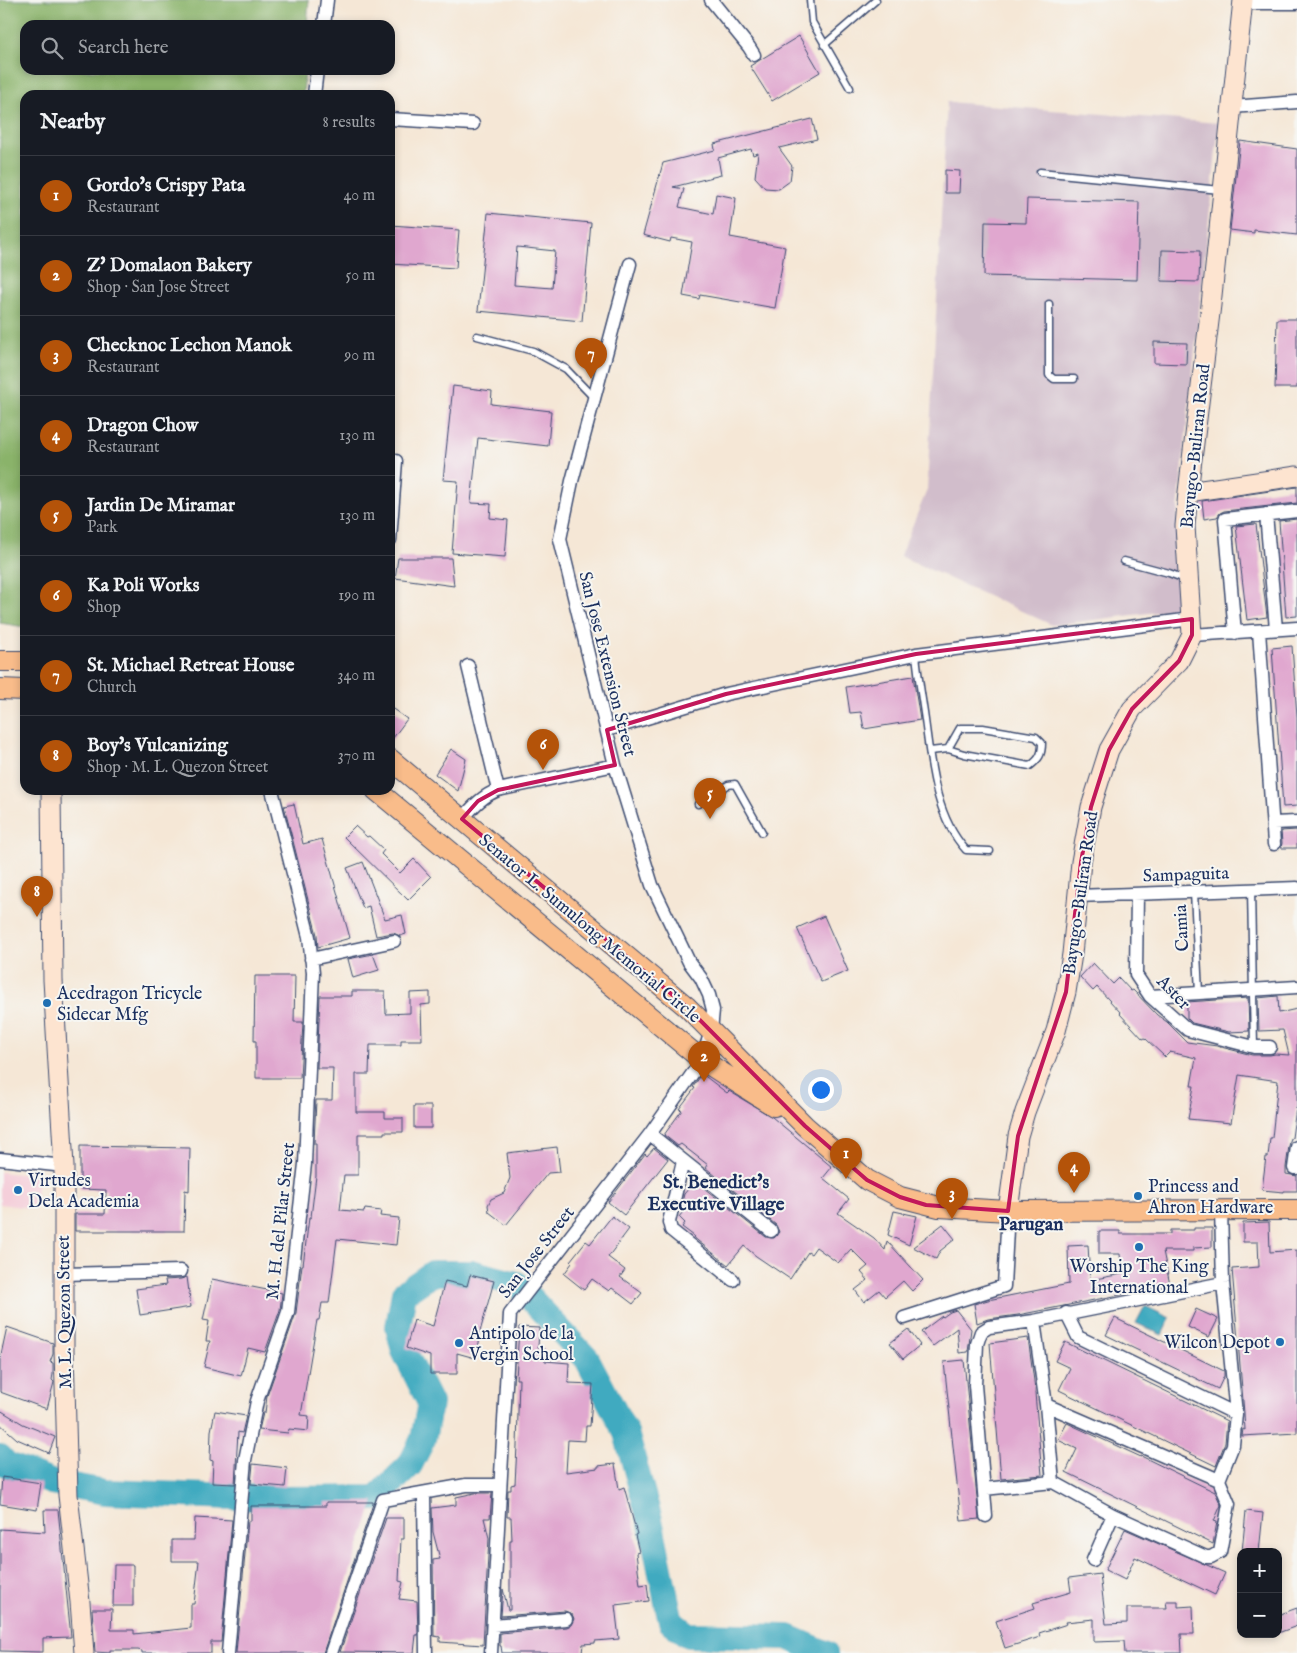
<!DOCTYPE html>
<html lang="en">
<head>
<meta charset="utf-8">
<style>
  body { margin:0; font-family:"IM FELL English",serif; background:#242831; color:#f1f3f6 }
  .controls { position:absolute; right:15px; bottom:15px; display:grid; overflow:hidden; border-radius:10px; box-shadow:0 2px 8px #0003 }
  .controls button { width:45px; height:45px; display:grid; place-items:center; padding:0; border:0; border-bottom:1px solid #363941; background:#171b24; color:#f1f3f6; font:25px sans-serif }
  .you { position:absolute; left:820px; top:1089px; width:18px; height:18px; margin:-12px; border:4px solid #fff; border-radius:50%; background:#1a73e8; box-shadow:0 0 0 8px #1a73e833 }
  .badge { display:grid; place-items:center; width:32px; height:32px; border-radius:50%; background:#b45309; color:#fff; font-size:16px; font-weight:700 }
  .pin { position:absolute; translate:-50% -41px; filter:drop-shadow(0 1px 2px #0008) }
  .pin::after { content:''; position:absolute; top:26px; width:18px; height:15px; background:inherit; clip-path:polygon(0 0,100% 0,50% 100%) }
  .list { margin:0; padding:0; list-style:none }
  h2 { display:flex; justify-content:space-between; align-items:center; height:65px; margin:0; padding:0 20px; font-size:21px }
  h2 small { font-size:16px; font-weight:400; color:#9ea1a6 }
  .list li { display:grid; grid-template-columns:32px 1fr auto; gap:15px; align-items:center; box-sizing:border-box; height:80px; padding:0 20px; border-top:1px solid #363941 }
  .list b { display:block; font-size:19px; white-space:nowrap }
  .list p { margin:0; font-size:16px; white-space:nowrap; color:#9ea1a6 }
  .list em { font-size:16px; font-style:normal; color:#9ea1a6 }
  .icon { flex:none; width:28px; height:28px; fill:none; stroke:currentColor; stroke-width:2; stroke-linecap:round; stroke-linejoin:round }
  .map { position:relative; flex:none; width:1297px; height:1653px; overflow:hidden }
  .search { position:absolute; background:#171b24; box-shadow:0 2px 8px #0003; left:20px; top:20px; width:375px; height:55px; display:flex; align-items:center; gap:12px; box-sizing:border-box; padding:0 18px; border-radius:15px; color:#9ea1a6; font-size:19px }
  .panel { position:absolute; background:#171b24; box-shadow:0 2px 8px #0003; left:20px; top:90px; width:375px; height:705px; border-radius:15px }
  .map>svg:first-child { display:block }
  .built { fill:#f5cfda }
  .industrial { fill:#d1bdcb }
  .forest { fill:#8ab36a; stroke:#527164 }
  .water { fill:#40aac0; stroke:#2e6c8f }
  .lines { fill:none; stroke-linecap:round; stroke-linejoin:round }
  .river { stroke:#40aac0; stroke-width:26 }
  .building { fill:#e0a7cf; fill-rule:evenodd }
  .lane-casing { stroke:#3c4b70; stroke-width:9 }
  .street-casing { stroke:#3c4b70; stroke-width:15 }
  .secondary-casing { stroke:#3c4b70; stroke-width:21 }
  .primary-casing { stroke:#3c4b70; stroke-width:22 }
  .lane { stroke:#fff; stroke-width:6 }
  .street { stroke:#fff; stroke-width:12 }
  .secondary { stroke:#fde4d0; stroke-width:19 }
  .primary { stroke:#f9bc8a; stroke-width:20 }
  .marked { fill:none; stroke:#c2185b; stroke-width:4; stroke-linejoin:round }
  .poi-dot { fill:#1f6fb2; stroke:#f6f6f2; stroke-width:2 }
  .labels { text-anchor:middle; stroke-width:4; stroke-linejoin:round; paint-order:stroke }
  .street-label { font-size:18px; fill:#1b2f5e; stroke:#f6f6f2 }
  .poi-label { font-size:18px; fill:#1b2f5e; stroke:#f6f6f2; text-anchor:start }
  .neighbourhood-label { font-size:19px; font-weight:bold; fill:#1b2f5e; stroke:#f6f6f2 }
</style>
</head>
<body>
<div class="map">
<svg width="1297" height="1653" viewBox="0 0 1297 1653">
  <rect width="100%" height="100%" fill="#f6f6f2"/>
  <filter id="ink" filterUnits="userSpaceOnUse"><feTurbulence type="fractalNoise" baseFrequency=".02" numOctaves="2"/><feDisplacementMap in="SourceGraphic" scale="10" xChannelSelector="R" yChannelSelector="G"/><feConvolveMatrix kernelMatrix="1 2 1 2 8 2 1 2 1" color-interpolation-filters="sRGB"/></filter>
  <filter id="wash" filterUnits="userSpaceOnUse"><feTurbulence type="fractalNoise" baseFrequency=".0096" numOctaves="4" result="noise"/><feDisplacementMap in="SourceGraphic" scale="20" xChannelSelector="R" yChannelSelector="G"/><feGaussianBlur stdDeviation="1.12" result="paint"/><feColorMatrix in="noise" values="0 0 0 0 0 0 0 0 0 0 0 0 0 0 0 0 0 1.4 0 .05"/><feComposite in="paint" operator="in"/></filter>
  <g filter="url(#wash)">
    <rect width="100%" height="100%" fill="#f5e7d6"/>
    <path class="built" d="M0,1172L38,1176L35,1209L0,1204Z"/>
    <path class="industrial" d="M947,102L1219,123L1177,518L1182,609L1052,625L900,556L927,490Z"/>
    <path class="forest" d="M0,0H309L307,25H25V70H305L303,95H25V627L0,623Z"/>
    <path class="water" d="M1145,1306L1170,1318L1162,1335L1136,1323Z"/>
    <g class="lines">
      <path class="river" d="M0,1457L6,1464L51,1482L105,1492L286,1499L376,1498L410,1465L423,1439L430,1403L404,1351L398,1327L404,1293L433,1273H475L517,1284L587,1359L626,1433L650,1520L671,1622L688,1635L788,1637L825,1653"/>
    </g>
    <g id="blocks">
      <path class="building" d="M799,36L820,72L772,101L750,66Z
        M812,119L817,139L779,148L792,166L790,181L779,189L765,188L755,177L758,153L753,155L751,149L718,158L721,175L673,187L684,189L679,207L713,214L716,194L736,198L730,237L785,247L775,308L700,295L699,299L683,296L692,242L671,238L670,242L643,235L663,163L715,150L714,144Z
        M1240,141L1297,149V235L1254,230V233L1230,230Z
        M945,170L960,171L959,193H945Z
        M1027,199L1139,202L1137,280L984,276L985,222L1026,223Z
        M488,213L591,223L582,321L478,311ZM517,247L555,251L552,288L514,285Z
        M391,225L459,230L456,268L390,264Z
        M1162,250L1200,251L1199,282L1161,281Z
        M1277,319H1297V388H1275Z
        M1154,342L1187,343L1186,364L1154,363Z
        M453,386L492,391L491,404L551,411L548,446L478,438L471,503L491,504L490,518L508,520L505,557L452,553L458,481L443,480Z
        M1297,487V503L1224,511L1220,513L1217,517L1204,519L1202,501Z
        M1297,519V616L1286,617L1279,521Z
        M1256,524L1267,617L1247,620L1236,526Z
        M398,558H451L454,586L395,578Z
        M1292,646L1297,717V806L1283,807L1272,648Z
        M913,676L920,720L864,729L861,712L850,713L846,687Z
        M390,707L407,719L390,742Z
        M451,749L466,759L458,791L435,774Z
        M294,804L303,844L322,839L350,938L318,947L317,935L284,806Z
        M355,826L367,837L369,836L384,850L381,854L400,873L414,859L431,877L408,900L344,837Z
        M1297,830V848H1281L1282,843L1281,831Z
        M363,862L385,919L402,915L406,934L400,936L393,933L376,936L369,906L363,908L347,868Z
        M824,916L848,971L821,982L797,928Z
        M373,954L379,970L353,978L348,959Z
        M1093,963L1113,984L1119,978L1131,991L1133,990L1157,1015L1167,1022L1187,1042L1217,1046L1252,1055H1270L1275,1054L1289,1055L1283,1030L1259,1031L1258,998L1278,996L1279,1013L1297,1009V1108H1296L1292,1138H1291L1289,1146L1286,1167V1174L1297,1176V1191H1284V1192L1262,1190L1266,1157H1268L1270,1138H1272L1278,1081L1239,1075L1231,1123L1188,1119L1194,1086H1191L1196,1058L1170,1052L1165,1057L1145,1038L1143,1039L1120,1014L1121,1013L1097,987L1093,991L1080,977Z
        M255,976H295L294,1022H303L300,1078H256V1041H254Z
        M352,991H385L386,1014L410,1013V993L430,992V1004L421,1005L422,1040H401V1045H370L369,1074H356V1112H385V1118H403V1132H384V1134H358V1175H344L340,1210L364,1212L365,1209L381,1211L380,1216L399,1218L396,1245L337,1239L329,1303H322L319,1320H317L301,1415L309,1416L308,1431L289,1429L288,1433L259,1430L263,1413H265L267,1396L296,1313L302,1265H303L309,1218L311,1217L316,1176V1144H314L316,1100H332L333,1068H317L320,996H352Z
        M1248,998L1249,1031L1229,1032L1192,1023L1187,1018V1002Z
        M702,1074L727,1093L729,1091L772,1117L832,1167L823,1178L849,1199L838,1213L874,1238L885,1250L887,1241L923,1280L912,1291L903,1281L885,1297L879,1290L864,1302L855,1290L868,1280L861,1272L868,1266L851,1249L838,1263L816,1247L811,1254L808,1252L790,1279L756,1256L744,1246L728,1265L693,1237L694,1236L682,1227L685,1223L679,1217L685,1209L681,1206L684,1194L695,1181L766,1237L774,1238L779,1232L776,1225L706,1168L708,1165L681,1144L678,1146L664,1135L682,1110L679,1109L695,1088L693,1087Z
        M414,1106H431V1128H414Z
        M80,1146L190,1148L189,1191L185,1190L184,1231H75V1214H105L106,1190L80,1189Z
        M557,1147L560,1172L548,1173L506,1225L489,1212L488,1205L491,1199L504,1193L510,1178L507,1153Z
        M654,1148L668,1159L624,1215L608,1202L645,1154L647,1156Z
        M894,1211L917,1216L909,1245L888,1235Z
        M612,1216L629,1229L608,1257L625,1270L620,1277L642,1293L633,1304L612,1288L609,1291L592,1279L584,1290L564,1274L572,1263L570,1261L586,1241L590,1244Z
        M1269,1222L1270,1252L1297,1250V1433L1242,1436L1243,1429L1245,1430L1244,1413L1232,1269L1259,1267L1258,1242H1243V1223Z
        M943,1224L955,1239L940,1251L936,1259L913,1247Z
        M1194,1228H1212V1247L1193,1248V1251H1163L1170,1285L1018,1315L988,1319L977,1323L974,1304L988,1300L1069,1284L1068,1246L1088,1245L1090,1280L1122,1274L1120,1254H1099V1231H1120V1234H1170V1230H1194Z
        M470,1275L494,1281L478,1339H480L475,1358L457,1353V1374H430V1356L406,1348L414,1320L433,1326L445,1281L467,1286Z
        M187,1277L191,1307L140,1315L136,1289L166,1285L165,1280L181,1279Z
        M212,1279L282,1293L280,1310L265,1352L248,1348L241,1376L204,1367L210,1341H206L209,1321L203,1320Z
        M1196,1309L1218,1319L1209,1337L1188,1327Z
        M956,1310L971,1329L968,1352L959,1353L957,1328L933,1346L921,1332L942,1316L943,1317L950,1312Z
        M1115,1318L1224,1371V1376L1218,1389L1106,1335Z
        M7,1327L53,1343V1354L50,1362L53,1363V1374L52,1380L54,1382L47,1409L0,1392V1359Z
        M519,1327L539,1328L538,1348L545,1349V1361L569,1363L568,1383L593,1384L590,1426H586L585,1441L568,1440L566,1472L598,1468V1466L615,1464L619,1489L624,1487L637,1534L635,1535L639,1552L636,1553L640,1585L647,1584L649,1601L615,1605L619,1639L595,1641V1643L583,1644L582,1653H502L501,1646H500V1633L567,1627L571,1625L574,1619L572,1614L565,1611L501,1616L503,1589L508,1610H510V1540H512L511,1517H507L508,1490H511V1485L515,1484L517,1446L519,1379H516Z
        M908,1329L920,1345L903,1359L890,1343Z
        M1028,1338L1034,1381L1042,1475L1001,1479L990,1343Z
        M1065,1342L1227,1421L1225,1443L1216,1466L1059,1390L1070,1368L1055,1361Z
        M964,1360L979,1519L961,1521L944,1362Z
        M0,1410L23,1424L55,1437L49,1453L17,1439L0,1424Z
        M215,1411L246,1416L242,1433L238,1432L235,1484L212,1483L213,1461L210,1460L211,1431Z
        M1067,1423L1141,1457V1456L1215,1492L1221,1505L1214,1521L1217,1522L1213,1544L1066,1472L1077,1449L1058,1440Z
        M253,1464L287,1468L285,1487L251,1484Z
        M2,1477L41,1483L37,1510L0,1504Z
        M475,1493H492L490,1518H484L489,1538L483,1645L440,1642V1637L434,1636L433,1560L440,1559L433,1532L432,1508L456,1505V1497Z
        M326,1502H373V1504L323,1653H236L248,1521H251V1506H326Z
        M44,1510H58L71,1637L43,1638V1652L0,1651V1529L45,1532Z
        M1246,1511L1263,1513L1259,1552H1242Z
        M195,1518L232,1520L221,1642H211V1653H142V1651L138,1650H110V1653L95,1652L92,1609H112L111,1630H134V1634L191,1628V1604H194L199,1561H172V1540H194Z
        M386,1518H404V1539H401L399,1581L403,1582L399,1599L417,1601L418,1635H416L414,1653L340,1652Z
        M1125,1529L1225,1573L1215,1595L1135,1557L1125,1580L1105,1570Z
        M114,1565H133V1606H113Z
        M1100,1574L1106,1624L1127,1623V1608H1167L1166,1601H1178V1607L1193,1606L1194,1634H1181L1182,1653H1125L1124,1641L1094,1642V1619L1066,1622L1067,1624L1039,1633L1040,1637L1005,1648L996,1621L1035,1608L1033,1603L1071,1592L1069,1578Z
        M1297,1608V1626L1278,1633V1615Z"/>
    </g>
  </g>
  <g filter="url(#ink)">
    <use href="#blocks" fill-opacity="0" stroke="#3c4b70" stroke-width="1"/>
    <g class="lines">
      <defs>
        <path id="lane" d="M810,0L812,22L850,88
          M824,45L876,0
          M1040,172L1220,190
          M1049,304V375L1054,379H1074
          M477,336L533,351L566,369L594,398
          M1124,561L1169,573L1185,579
          M916,654C918,676 922,698 925,720C931,764 935,816 966,850L990,851
          M930,751L948,749L964,754L1030,766C1039,759 1042,755 1042,743L1036,737L983,728H960L948,749
          M698,804L728,785L735,784L762,832
          M1251,889L1254,1047
          M1194,892L1199,993"/>
        <path id="street" d="M711,0L749,47L754,55
          M1242,3H1297
          M324,25L327,0
          M314,95L317,70
          M1232,107L1297,102
          M390,119L473,124
          M1266,514L1276,629
          M390,540L396,461
          M1259,631L1274,844
          M1235,633L1225,519L1297,511
          M1192,635L1297,628
          M468,666L498,790
          M607,730L726,694L916,654L1192,619
          M462,819C473,807 482,796 498,790L615,765
          M1273,823L1297,822
          M1137,894L1136,975L1150,996L1188,1030L1254,1047H1270
          M1077,896L1297,888
          M311,959L394,941
          M1150,996L1297,987
          M650,1134L771,1231
          M1297,1147L1294,1168H1297
          M0,1159L64,1166
          M683,1161L669,1222L671,1230L733,1280
          M64,1274L181,1271
          M1066,1313L1078,1337L1236,1414
          M904,1318L1004,1286L1008,1211
          M1034,1321L1046,1405L1053,1482
          M1046,1405L1219,1480
          M984,1489L1053,1482L1113,1515L1206,1557H1211L1220,1552L1229,1504L1219,1480L1233,1445L1236,1414L1223,1283L1221,1210
          M424,1493L426,1653
          M986,1516L975,1385L977,1344L981,1332L989,1327L1034,1321L1223,1283
          M1093,1560L1113,1515
          M493,1625L566,1619
          M228,1653L245,1460L257,1401L288,1312L305,1164L313,973L309,937L272,790
          M331,1653L383,1500L466,1485H499
          M491,1653L510,1314L650,1134L702,1060L711,1031L713,1010L709,995L701,978L689,962L652,885L615,765L560,539L572,481L630,264"/>
        <path id="secondary" d="M1188,492L1297,476
          M51,790L53,980L64,1166V1350L68,1495L80,1602L84,1653
          M1008,1211L1018,1136L1025,1112L1056,1031L1066,992L1072,954L1081,862L1091,807L1109,750L1132,709L1179,661L1192,635L1185,526L1188,492L1211,305L1243,0"/>
        <path id="primary" d="M0,661H25
          M0,689L25,690
          M390,759L687,1007L805,1126L867,1180L900,1197L939,1207L1008,1211L1297,1210
          M376,790L702,1060L774,1106"/>
      </defs>
      <use href="#lane" class="lane-casing"/>
      <use href="#street" class="street-casing"/>
      <use href="#secondary" class="secondary-casing"/>
      <use href="#primary" class="primary-casing"/>
      <use href="#lane" class="lane"/>
      <use href="#street" class="street"/>
      <use href="#secondary" class="secondary"/>
      <use href="#primary" class="primary"/>
    </g>
  </g>
  <path class="marked" d="M1192,619V635L1179,661L1132,709L1109,750L1091,807L1081,862L1066,992L1018,1136L1008,1211L926,1205L900,1197L867,1180L805,1126L687,1007L462,819L478,801L498,790L615,765L607,730L726,694L916,654Z"/>
  <g class="poi-dot">
    <circle cx="47" cy="1003" r="5"/>
    <circle cx="18" cy="1190" r="5"/>
    <circle cx="1138" cy="1196" r="5"/>
    <circle cx="1139" cy="1247" r="5"/>
    <circle cx="1280" cy="1342" r="5"/>
    <circle cx="459" cy="1343" r="5"/>
  </g>
  <g class="labels">
    <g class="street-label">
      <text transform="translate(1195 446) rotate(-84)" y="6">Bayugo-Buliran Road</text>
      <text transform="translate(608 664) rotate(76)" y="6">San Jose Extension Street</text>
      <text transform="translate(1186 874) rotate(-2)" y="6">Sampaguita</text>
      <text transform="translate(1080 893) rotate(-82)" y="6">Bayugo-Buliran Road</text>
      <text transform="translate(590 928) rotate(40)" y="6">Senator L. Sumulong Memorial Circle</text>
      <text transform="translate(1181 928) rotate(-93)" y="6">Camia</text>
      <text transform="translate(1174 992) rotate(46)" y="6">Aster</text>
      <text transform="translate(280 1221) rotate(-84)" y="6">M. H. del Pilar Street</text>
      <text transform="translate(536 1252) rotate(-52)" y="6">San Jose Street</text>
      <text transform="translate(64 1312) rotate(-91)" y="6">M. L. Quezon Street</text>
    </g>
    <g class="poi-label">
      <text x="57" y="999">Acedragon Tricycle<tspan x="57" dy="21">Sidecar Mfg</tspan></text>
      <text x="28" y="1186">Virtudes<tspan x="28" dy="21">Dela Academia</tspan></text>
      <text x="1148" y="1192">Princess and<tspan x="1148" dy="21">Ahron Hardware</tspan></text>
      <text x="1139" y="1272" text-anchor="middle">Worship The King<tspan x="1139" dy="21">International</tspan></text>
      <text x="469" y="1339">Antipolo de la<tspan x="469" dy="21">Vergin School</tspan></text>
      <text x="1270" y="1348" text-anchor="end">Wilcon Depot</text>
    </g>
    <g class="neighbourhood-label">
      <text x="716" y="1188">St. Benedict's<tspan x="716" dy="22">Executive Village</tspan></text>
      <text x="1031" y="1230">Parugan</text>
    </g>
  </g>
</svg>
<div class="controls">
<button>+</button>
<button>−</button>
</div>
<div class="you"></div>
<div class="pin badge" style="left:846px;top:1179px">1</div>
<div class="pin badge" style="left:704px;top:1082px">2</div>
<div class="pin badge" style="left:952px;top:1219px">3</div>
<div class="pin badge" style="left:1074px;top:1193px">4</div>
<div class="pin badge" style="left:710px;top:819px">5</div>
<div class="pin badge" style="left:543px;top:770px">6</div>
<div class="pin badge" style="left:591px;top:379px">7</div>
<div class="pin badge" style="left:37px;top:917px">8</div>
<div class="search"><svg class="icon" aria-label="search" viewBox="0 0 24 24"><circle cx="10" cy="10" r="6"/><path d="M15 15l6 6"/></svg>Search here</div>
<section class="panel">
<h2>Nearby<small>8 results</small></h2>
<ul class="list">
<li><span class="badge">1</span><div><b>Gordo's Crispy Pata</b><p>Restaurant</p></div><em>40 m</em></li>
<li><span class="badge">2</span><div><b>Z' Domalaon Bakery</b><p>Shop · San Jose Street</p></div><em>50 m</em></li>
<li><span class="badge">3</span><div><b>Checknoc Lechon Manok</b><p>Restaurant</p></div><em>90 m</em></li>
<li><span class="badge">4</span><div><b>Dragon Chow</b><p>Restaurant</p></div><em>130 m</em></li>
<li><span class="badge">5</span><div><b>Jardin De Miramar</b><p>Park</p></div><em>130 m</em></li>
<li><span class="badge">6</span><div><b>Ka Poli Works</b><p>Shop</p></div><em>190 m</em></li>
<li><span class="badge">7</span><div><b>St. Michael Retreat House</b><p>Church</p></div><em>340 m</em></li>
<li><span class="badge">8</span><div><b>Boy's Vulcanizing</b><p>Shop · M. L. Quezon Street</p></div><em>370 m</em></li>
</ul>
</section>
</div>
</body>
</html>
